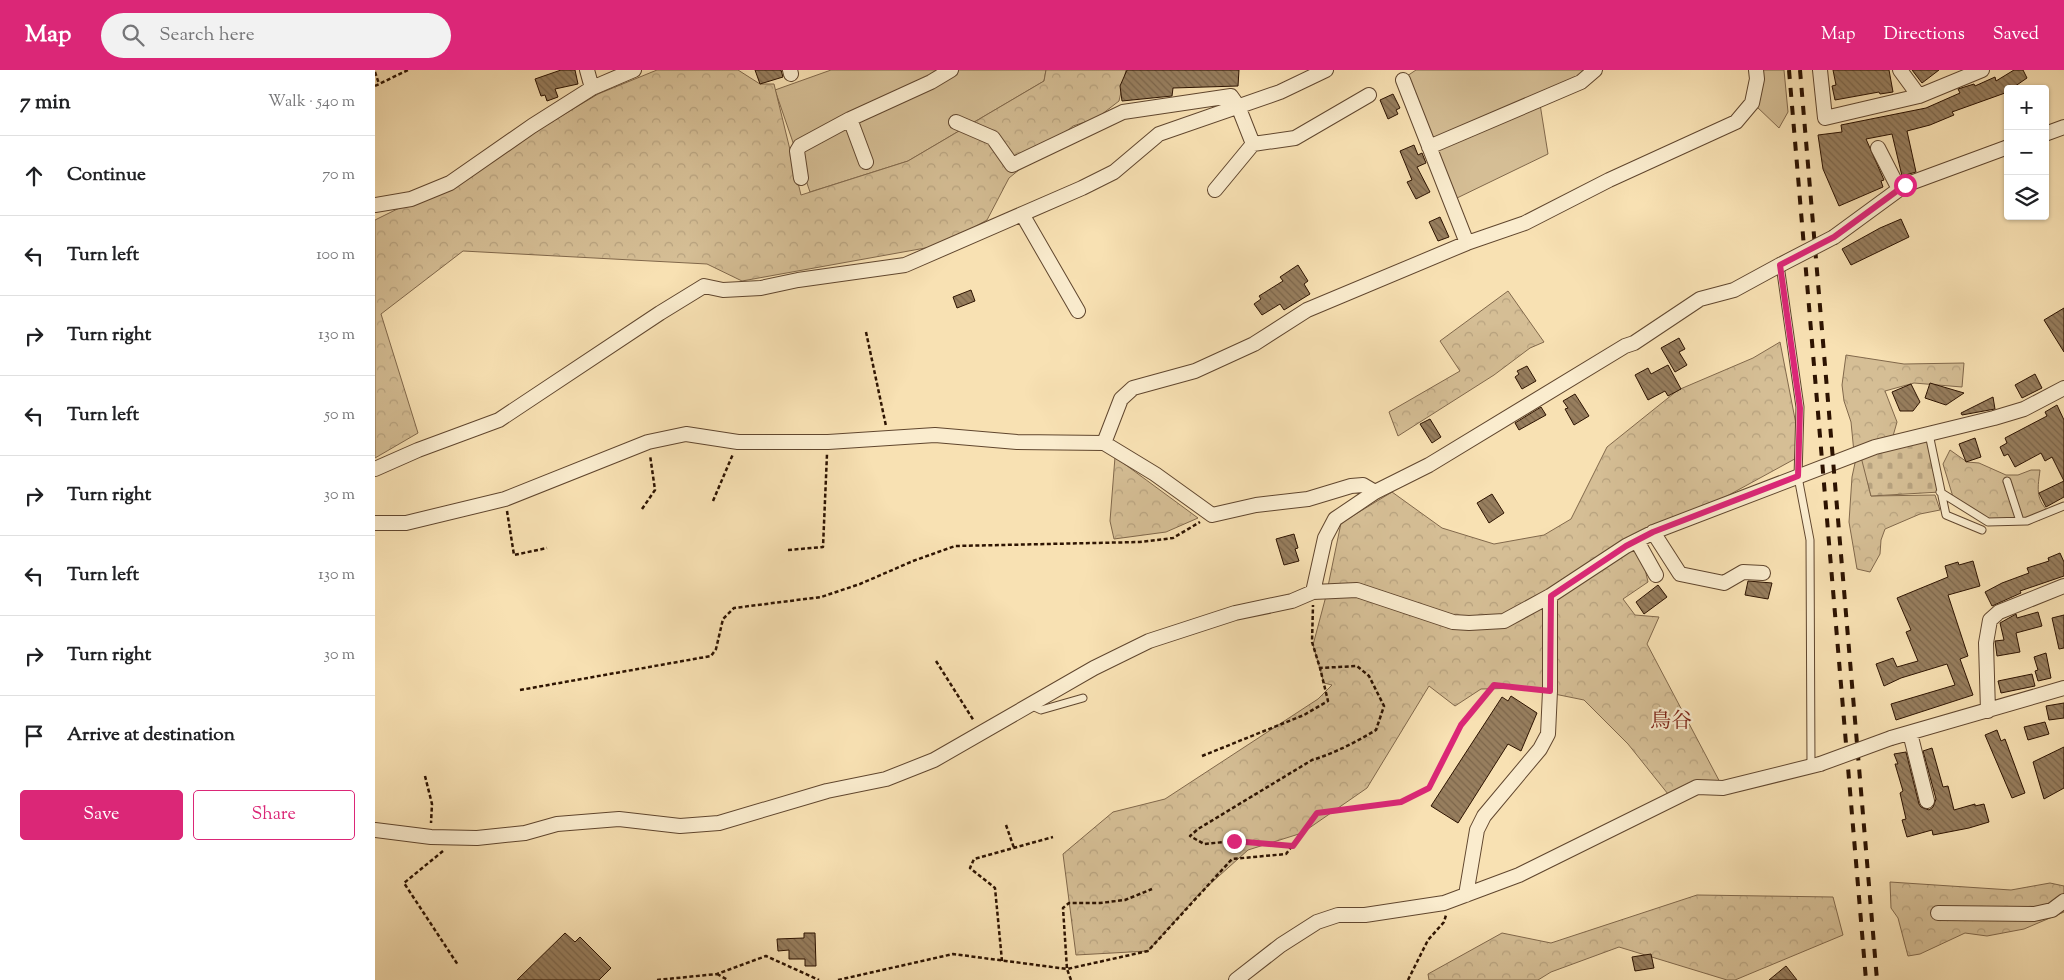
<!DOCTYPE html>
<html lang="en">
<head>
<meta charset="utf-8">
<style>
  body { margin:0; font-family:"Sorts Mill Goudy","Noto Serif JP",serif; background:#f2f2f2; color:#202124 }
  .controls { position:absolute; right:15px; top:15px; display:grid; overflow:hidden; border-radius:5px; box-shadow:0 1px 4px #0004 }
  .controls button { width:45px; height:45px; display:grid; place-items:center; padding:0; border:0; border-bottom:1px solid #e0e0e0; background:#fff; color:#202124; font:25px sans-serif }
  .stop { position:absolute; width:15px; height:15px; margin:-11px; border:4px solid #db2777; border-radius:50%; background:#fff }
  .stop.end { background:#db2777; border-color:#fff; box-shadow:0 1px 5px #0008 }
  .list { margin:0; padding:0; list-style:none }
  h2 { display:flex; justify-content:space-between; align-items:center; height:65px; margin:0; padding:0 20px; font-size:21px }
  h2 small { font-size:16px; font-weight:400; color:#757577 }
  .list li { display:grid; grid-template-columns:32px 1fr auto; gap:15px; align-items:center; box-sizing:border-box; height:80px; padding:0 20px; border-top:1px solid #e0e0e0 }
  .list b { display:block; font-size:19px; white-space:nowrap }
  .list em { font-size:16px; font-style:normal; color:#757577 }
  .actions { display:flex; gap:10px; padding:15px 20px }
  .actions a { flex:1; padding:11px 0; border:1px solid #db2777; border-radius:5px; text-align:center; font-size:18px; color:#db2777 }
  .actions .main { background:#db2777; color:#fff }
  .icon { flex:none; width:28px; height:28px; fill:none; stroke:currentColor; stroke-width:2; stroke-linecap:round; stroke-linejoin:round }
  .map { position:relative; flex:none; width:1689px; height:910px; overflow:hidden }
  header { display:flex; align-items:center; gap:30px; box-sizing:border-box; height:70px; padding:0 25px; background:#db2777; color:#fff }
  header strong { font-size:24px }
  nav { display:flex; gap:28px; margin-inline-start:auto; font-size:18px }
  .search { width:350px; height:45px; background:#f2f2f2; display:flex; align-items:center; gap:12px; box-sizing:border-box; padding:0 18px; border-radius:28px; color:#757577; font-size:19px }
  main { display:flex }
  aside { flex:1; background:#fff }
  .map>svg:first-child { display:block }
  .green { fill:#d5be95; stroke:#81684b }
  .forest { fill:url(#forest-crowns); stroke:#81684b }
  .cemetery { fill:url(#cemetery-stones); stroke:#81684b }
  .building { fill:url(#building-back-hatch); stroke:#2d1301 }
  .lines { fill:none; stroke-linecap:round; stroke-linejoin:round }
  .lane-casing { stroke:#60462e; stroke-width:9 }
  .street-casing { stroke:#60462e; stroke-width:16 }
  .path { stroke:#2d1301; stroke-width:2.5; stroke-dasharray:4 2.5; stroke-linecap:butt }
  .lane { stroke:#faecce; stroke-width:7 }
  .street { stroke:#faecce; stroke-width:14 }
  .rail { stroke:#2d1301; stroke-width:4; stroke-dasharray:9 9; stroke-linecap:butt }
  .street-bridge-casing { stroke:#60462e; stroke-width:16; stroke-linecap:butt }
  .street-bridge { stroke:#faecce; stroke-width:14 }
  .route { stroke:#db2777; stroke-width:6 }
  .labels { text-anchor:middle; stroke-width:4.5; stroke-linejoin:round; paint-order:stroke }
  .quarter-label { font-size:21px; fill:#7a1f14; stroke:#faecce }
</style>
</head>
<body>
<header>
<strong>Map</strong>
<div class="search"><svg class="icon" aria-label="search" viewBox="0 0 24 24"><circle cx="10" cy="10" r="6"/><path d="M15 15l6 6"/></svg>Search here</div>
<nav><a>Map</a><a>Directions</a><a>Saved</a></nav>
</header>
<main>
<aside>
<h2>7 min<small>Walk · 540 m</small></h2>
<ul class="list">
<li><svg class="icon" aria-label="ahead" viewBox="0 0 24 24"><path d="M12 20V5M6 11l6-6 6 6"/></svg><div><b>Continue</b></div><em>70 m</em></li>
<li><svg class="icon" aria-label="left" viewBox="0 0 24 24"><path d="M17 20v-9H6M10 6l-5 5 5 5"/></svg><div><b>Turn left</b></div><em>100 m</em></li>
<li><svg class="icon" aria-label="right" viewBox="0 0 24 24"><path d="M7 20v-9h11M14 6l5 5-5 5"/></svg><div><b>Turn right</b></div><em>130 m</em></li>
<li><svg class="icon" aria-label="left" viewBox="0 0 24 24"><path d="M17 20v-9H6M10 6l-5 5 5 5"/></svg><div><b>Turn left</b></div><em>50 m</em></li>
<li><svg class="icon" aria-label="right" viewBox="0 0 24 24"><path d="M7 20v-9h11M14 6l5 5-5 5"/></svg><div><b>Turn right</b></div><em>30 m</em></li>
<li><svg class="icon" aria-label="left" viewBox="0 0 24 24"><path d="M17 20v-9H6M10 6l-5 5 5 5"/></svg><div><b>Turn left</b></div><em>130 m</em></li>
<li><svg class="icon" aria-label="right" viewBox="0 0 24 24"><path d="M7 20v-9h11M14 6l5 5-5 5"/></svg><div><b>Turn right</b></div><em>30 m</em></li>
<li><svg class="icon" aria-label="arrive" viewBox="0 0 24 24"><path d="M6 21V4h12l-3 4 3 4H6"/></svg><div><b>Arrive at destination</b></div></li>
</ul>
<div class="actions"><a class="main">Save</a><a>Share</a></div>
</aside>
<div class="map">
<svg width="1689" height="910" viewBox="0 0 1689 910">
  <defs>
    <pattern id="forest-crowns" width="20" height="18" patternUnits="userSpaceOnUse" patternTransform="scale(1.25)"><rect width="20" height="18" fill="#d5be95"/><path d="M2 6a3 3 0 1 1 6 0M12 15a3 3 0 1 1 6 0" fill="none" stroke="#b7a27f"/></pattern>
    <pattern id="cemetery-stones" width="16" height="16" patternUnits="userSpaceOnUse" patternTransform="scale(1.25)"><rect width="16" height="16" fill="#d5be95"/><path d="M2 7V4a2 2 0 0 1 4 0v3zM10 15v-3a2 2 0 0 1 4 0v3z" fill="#b7a27f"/></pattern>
    <pattern id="building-back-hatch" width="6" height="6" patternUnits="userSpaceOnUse" patternTransform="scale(1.25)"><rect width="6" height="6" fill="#977e5e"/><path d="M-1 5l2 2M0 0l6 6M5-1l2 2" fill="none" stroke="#7c664b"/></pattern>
  </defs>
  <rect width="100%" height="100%" fill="#f8e1b3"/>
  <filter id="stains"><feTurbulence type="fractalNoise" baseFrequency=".004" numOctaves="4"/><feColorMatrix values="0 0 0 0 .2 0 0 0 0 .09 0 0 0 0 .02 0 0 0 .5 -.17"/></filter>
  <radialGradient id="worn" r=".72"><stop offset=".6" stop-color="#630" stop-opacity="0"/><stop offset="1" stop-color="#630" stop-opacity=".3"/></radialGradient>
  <path class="green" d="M456,0H671L669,11L533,91L435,122L400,20Z
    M1041,0H1211L1165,34L1173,84L1082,128L1032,6Z
    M1384,0H1409L1413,42L1404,58L1381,36Z"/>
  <path class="forest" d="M282,0H363L385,14H399L426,125L533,91L669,11L671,0H751L744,31L722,48L698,56L634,108L612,150L567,175L367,211L332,194L88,181L6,244L43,363L0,388V150L75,113L223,24Z
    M1133,221L1169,272L1155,278L1119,305L1023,366L1014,342L1085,301L1065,271Z
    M1405,272L1427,385L1310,449L1271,466L1265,477L1273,512L1248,529L1260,545L1284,547L1272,574L1348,718L1297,729L1253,674L1209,630L1150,618L1106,619L1080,636L1054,616L992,718L927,763L873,780L825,823L773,881L701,885L688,784L738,742L790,729L943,629L957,615L949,613L938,575L951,526L966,453L1017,422L1067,458L1119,474L1169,465L1196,449L1232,377L1303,320L1378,288Z
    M1471,285L1529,294L1589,293L1587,317L1539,313L1510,321L1522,352L1518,366L1494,396L1492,409L1496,426L1560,425L1565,440L1545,444L1510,459L1506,470L1505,484L1495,502L1482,499L1474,452L1477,407L1480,393L1476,352L1469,331L1467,315Z
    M1575,380L1592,392L1604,393L1631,405H1643L1656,400H1665C1663,417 1660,428 1673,441L1665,450H1616L1578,427L1568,394Z
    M740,387L823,448L791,462L739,469L735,451Z
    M1515,812L1636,820L1675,813L1689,816V842L1649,859L1612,866L1590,863L1545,884L1533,886L1523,848L1516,838Z
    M1322,825L1458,827L1468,865L1360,910H1352L1244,877L1176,902L1163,910H1054L1053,904L1127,863L1176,873Z"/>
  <path class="cemetery" d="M1551,365L1565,422L1496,426L1486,387Z"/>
  <path class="building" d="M186,0H200L203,14L180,19L183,27L172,31L170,25L166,26L160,9Z
    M380,0H406L408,7L385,14Z
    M752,0H864L863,16L798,18L797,26L747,31L745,16Z
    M1458,0H1514L1518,22L1505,24L1504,22L1460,30L1457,16L1461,15Z
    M1537,0H1564L1547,13Z
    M1639,0H1648L1652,8L1636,19H1633L1630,23L1577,42L1579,45L1555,55L1532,61L1541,102L1527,106L1517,64L1491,69L1509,110L1506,111L1508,117L1464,136L1448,99L1443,65L1467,62L1466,55L1551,38L1585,23L1583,19L1599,14L1600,16L1620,7L1621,11Z
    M1018,24L1025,38L1021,40L1023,44L1013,49L1005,30Z
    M1039,75L1043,85L1047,83L1051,93L1042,97L1055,122L1041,129L1032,112L1037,110L1025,81Z
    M1065,147L1074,167L1063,171L1054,152Z
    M1526,149L1534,167L1476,195L1467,179L1505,158Z
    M923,195L933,211L929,214L935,224L909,240L905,234L887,245L879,234L886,229L884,226L908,211L905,207Z
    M596,220L600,231L582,238L578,227Z
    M1689,238V282L1669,250Z
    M1304,268L1310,279L1304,282L1312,295L1300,302L1286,278Z
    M1293,295L1306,319L1293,326L1290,321L1273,330L1260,305L1273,298L1276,304Z
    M1152,296L1161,311L1147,319L1140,307L1144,304L1142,301Z
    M1660,304L1667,318L1647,328L1640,315Z
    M1555,313L1589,323L1571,335L1550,328Z
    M1536,314L1545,332L1538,341H1525L1517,322Z
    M1200,324L1214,346L1199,355L1190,339L1193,338L1188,331Z
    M1618,327L1620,339L1587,345L1586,343Z
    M1682,335L1689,350V427L1671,437L1664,423L1689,411L1677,387L1670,391L1666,383L1640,397L1633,384L1629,386L1625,377L1632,373L1630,368L1672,346L1670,342Z
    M1166,337L1171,345L1144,360L1140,353Z
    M1055,349L1066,367L1057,373L1045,354Z
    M1600,368L1606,387L1591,392L1584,374Z
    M1117,424L1129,443L1114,453L1102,433Z
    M919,464L923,478L920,479L924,491L909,495L901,469Z
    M1685,483L1689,492V506L1645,521L1646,523L1617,536L1610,522L1627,513L1654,503L1652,498L1674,491L1673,488Z
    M1598,491L1605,516L1573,525L1593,586L1585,589L1598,625L1521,650L1516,634L1580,615L1572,594L1526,608L1509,616L1501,594L1518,588L1522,597L1543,591L1531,562L1536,560L1522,528L1573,507L1570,496L1583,492L1584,495Z
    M1373,511L1397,513L1393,529L1370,525Z
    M1283,515L1292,527L1269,544L1261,532Z
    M1663,542L1667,556L1641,563L1645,582L1622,586L1620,571L1629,570L1625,553L1641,544L1642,548Z
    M1689,545V578L1684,579L1677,548Z
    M1671,583L1676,608L1663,611L1660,601L1663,600L1659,587Z
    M1657,604L1660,616L1626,623L1623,611Z
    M1136,626L1162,643L1146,681L1133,674L1083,753L1056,736L1127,627L1133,631Z
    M1689,633V648L1674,650L1671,636Z
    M1670,652L1674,664L1653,670L1649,657Z
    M1622,660L1626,671L1630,669L1650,723L1637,728L1610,665Z
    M1689,677V718L1669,729L1658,692Z
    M1557,678L1568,717L1573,716L1579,740L1600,734V736L1609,734L1614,752L1594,758L1558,765L1557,760L1532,767L1527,750L1531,749L1525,723L1528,721L1520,694H1523L1519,684L1531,682L1544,734L1546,737L1554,740L1558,737L1561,729L1548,681Z
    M190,863L200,872L205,867L236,898L224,910H142Z
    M429,863H440L441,896H430V889H414V880L403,881L402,869L429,868Z
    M1276,884L1279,898L1260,901L1257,887Z
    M1411,896L1422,910H1394Z"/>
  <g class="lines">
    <defs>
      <path id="lane" d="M1405,195L1425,337L1423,407L1435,470L1436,696
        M1554,364L1571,445L1607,460
        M1632,411L1645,451
        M1565,422L1613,452L1652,451L1689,436
        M655,635L666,640L708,628"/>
      <path id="street" d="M212,0L217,18
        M415,0L416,4
        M1445,0L1450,48L1544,26L1607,0
        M1525,0L1544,26
        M1028,10L1092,173
        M475,49L491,92
        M581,52L618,68L637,95L748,42L856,26L863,36L878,74L840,120
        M1670,64L1689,57
        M878,74L920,68L994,25
        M1054,77L1206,12L1220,0
        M1503,78L1524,119
        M426,108L422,81L425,76L475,49L556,12L576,0
        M0,135L36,129L75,113L157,56L217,18L259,0
        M647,144L703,241
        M1459,167L1530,115L1633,77
        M729,373L746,329L758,318L820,301L879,274L932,240L1092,173L1150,153L1234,110L1361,52L1377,33L1382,9L1381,0
        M0,399L43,380L124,350L285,243L329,216L348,220L386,218L423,210L530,195L707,118L739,102L784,64L905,22L951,0
        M0,453H31L130,429L273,372L311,364L363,372H453L560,365L642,372L729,373L780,404L837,445L881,435L933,429L976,416L988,415L1000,422
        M1278,462L1305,504L1349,513L1368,502L1388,503
        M1262,471L1281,505
        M938,522L950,468L960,449L1000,422L1054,395L1250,276L1259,273L1325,229L1359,220L1405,195
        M1613,641L1611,573L1615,550L1624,542L1689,516
        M1535,663L1552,731
        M1516,668L1689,618
        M0,760L56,767L102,768L150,763L182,754L244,749L305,756L344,753L452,721L511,709L559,690L719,598L774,571L860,543L917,531L938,522L982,520L1078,552L1094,553L1129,551L1175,526L1251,476L1281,461L1500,377L1619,348L1649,339L1689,318
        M1091,825L1102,760L1109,746L1165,679L1173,664L1175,621V526
        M1563,843L1659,844L1677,840L1689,831
        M861,910L906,875L942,852L963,845H990L1069,833L1144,805L1322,717L1348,718L1445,694"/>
    </defs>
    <use href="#lane" class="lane-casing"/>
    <use href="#street" class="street-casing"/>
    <path class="path" d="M0,2L4,14
      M0,16L33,0
      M491,262L511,356
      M338,431L358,384
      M267,439L280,420L275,385
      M132,441L139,485L172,478
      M413,480L448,477L452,384
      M561,591L599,651
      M145,620L336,586L341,579L348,549L359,538L446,527L485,514L538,491L580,476L765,472L798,468L825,452
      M827,686L929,645L953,631L945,598
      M50,706L57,734L56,753
      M631,755L639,778
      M918,776L859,771L829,774L815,766L823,759L937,690C960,683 981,672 1001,660L1009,636L994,606L982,596L945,598L937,572L938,535
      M68,781L29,813L83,895
      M627,891L620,818L595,798L599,789L678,767
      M342,904L353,910
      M282,910L342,904L391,886L444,910
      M463,910L578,884L692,899L688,838L694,833H725L750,830L777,819
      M696,910L692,899L773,881L857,789L911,784L942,743L1026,732L1053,718L1086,655L1119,615L1161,619
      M1033,910L1053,870L1069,852L1071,845"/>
    <use href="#lane" class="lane"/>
    <use href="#street" class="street"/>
    <path class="rail" d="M1414,0L1491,910
      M1425,0L1502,910"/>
    <defs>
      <path id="street-bridge" d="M1405,195L1459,167
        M1445,694L1516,668"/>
    </defs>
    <use href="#street-bridge" class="street-bridge-casing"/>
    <use href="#street-bridge" class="street-bridge"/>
  </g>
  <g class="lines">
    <path class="route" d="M859,771L918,776L942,743L1026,732L1054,718L1086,655L1119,615L1175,621L1176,526L1251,476L1278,462L1423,406L1425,338L1405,195L1459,167L1530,115"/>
  </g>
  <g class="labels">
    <g class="quarter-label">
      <text x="1296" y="657">鳥谷</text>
    </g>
  </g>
  <rect width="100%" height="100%" filter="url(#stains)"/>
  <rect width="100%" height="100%" fill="url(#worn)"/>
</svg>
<div class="controls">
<button>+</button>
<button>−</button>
<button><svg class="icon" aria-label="layers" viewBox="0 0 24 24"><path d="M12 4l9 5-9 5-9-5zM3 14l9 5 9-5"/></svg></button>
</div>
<div class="stop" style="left:1530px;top:115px"></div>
<div class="stop end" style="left:859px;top:771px"></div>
</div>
</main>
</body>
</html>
